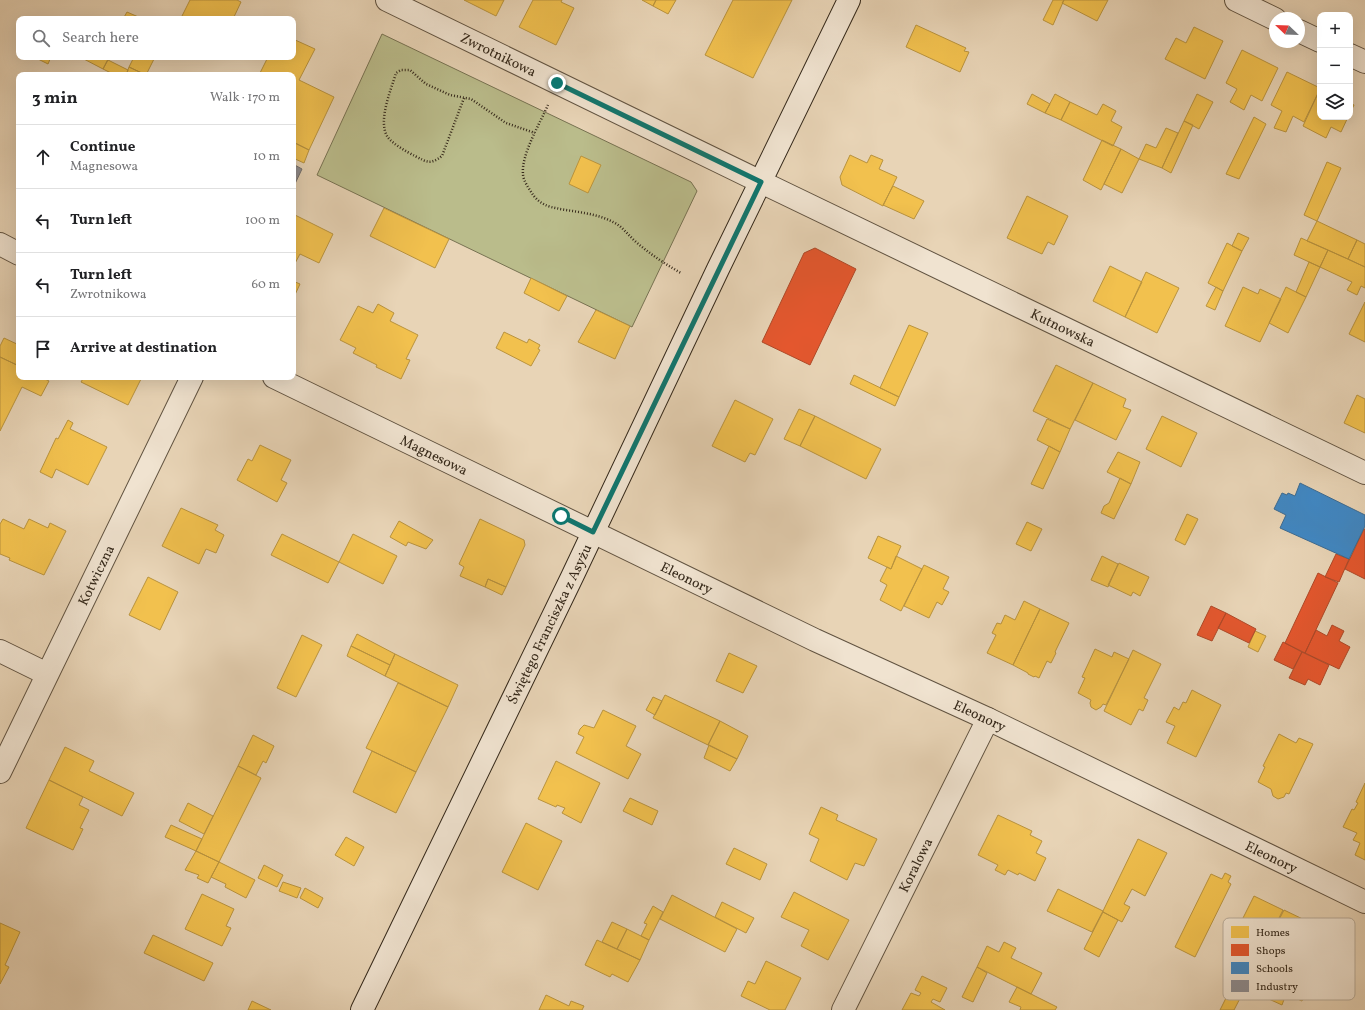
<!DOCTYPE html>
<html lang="en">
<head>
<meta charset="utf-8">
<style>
  body { margin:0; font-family:Vollkorn,serif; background:#f6f6f6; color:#202124 }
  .controls { position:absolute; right:12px; top:12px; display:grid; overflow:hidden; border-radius:8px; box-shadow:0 4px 16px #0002 }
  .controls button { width:36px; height:36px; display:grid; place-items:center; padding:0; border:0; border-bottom:1px solid #e0e0e0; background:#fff; color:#202124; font:20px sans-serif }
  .compass { position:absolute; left:1269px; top:12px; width:36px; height:36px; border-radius:50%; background:#fff; box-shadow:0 4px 16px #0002; rotate:293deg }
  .stop { position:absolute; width:12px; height:12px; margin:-9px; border:3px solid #0f766e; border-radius:50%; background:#fff }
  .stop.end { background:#0f766e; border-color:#fff; box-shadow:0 1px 4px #0008 }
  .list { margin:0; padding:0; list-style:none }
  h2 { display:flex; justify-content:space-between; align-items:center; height:52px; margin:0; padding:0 16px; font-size:17px }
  h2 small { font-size:13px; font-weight:400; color:#757577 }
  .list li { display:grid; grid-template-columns:26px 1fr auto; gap:12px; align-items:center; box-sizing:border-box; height:64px; padding:0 16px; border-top:1px solid #e0e0e0 }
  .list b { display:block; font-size:15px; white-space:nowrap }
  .list p { margin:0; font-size:13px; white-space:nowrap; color:#757577 }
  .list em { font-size:13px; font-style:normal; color:#757577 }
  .icon { flex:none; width:22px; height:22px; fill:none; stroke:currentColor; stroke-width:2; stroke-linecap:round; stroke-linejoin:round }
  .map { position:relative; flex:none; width:1365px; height:1010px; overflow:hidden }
  .search { position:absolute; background:#fff; box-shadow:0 4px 16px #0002; left:16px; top:16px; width:280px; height:44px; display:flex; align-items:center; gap:10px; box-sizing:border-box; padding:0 14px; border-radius:8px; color:#757577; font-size:15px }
  .panel { position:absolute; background:#fff; box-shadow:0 4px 16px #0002; left:16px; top:72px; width:280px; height:308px; border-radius:8px }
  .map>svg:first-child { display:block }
  .green { fill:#babc8b; stroke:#777252 }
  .homes { fill:#f2c14e; stroke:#b9933e }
  .shops { fill:#e4572e; stroke:#af4928 }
  .schools { fill:#3f88c5; stroke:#3c6b92 }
  .industry { fill:#8d8d92; stroke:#726f6e }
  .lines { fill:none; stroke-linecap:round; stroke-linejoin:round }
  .street-casing { stroke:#615341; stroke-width:24 }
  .secondary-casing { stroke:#34281a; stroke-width:24 }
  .path { stroke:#34281a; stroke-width:2.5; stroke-dasharray:1 2; stroke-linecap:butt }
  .street { stroke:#f0e3d0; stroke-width:22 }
  .secondary { stroke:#f0e3d0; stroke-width:22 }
  .route { stroke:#0f766e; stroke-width:5 }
  .labels { text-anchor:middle; stroke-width:4; stroke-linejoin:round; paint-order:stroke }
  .street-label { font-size:14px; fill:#34281a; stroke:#f0e3d0 }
  .key { fill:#f0e3d0; stroke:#b8ab99; stroke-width:1 }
  .key-label { font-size:11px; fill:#34281a }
</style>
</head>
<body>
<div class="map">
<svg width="1365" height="1010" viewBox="0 0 1365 1010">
  <rect width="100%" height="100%" fill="#e8d4b6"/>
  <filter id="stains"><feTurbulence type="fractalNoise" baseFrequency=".005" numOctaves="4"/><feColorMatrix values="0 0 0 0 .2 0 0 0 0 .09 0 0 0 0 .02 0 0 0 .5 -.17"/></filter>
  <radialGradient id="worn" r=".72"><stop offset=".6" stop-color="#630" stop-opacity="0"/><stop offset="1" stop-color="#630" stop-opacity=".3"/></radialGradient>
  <path class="green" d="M382,34L691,182L697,191L632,327L317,175Z"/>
  <path class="homes" d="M190,0H237L241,2L233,19H183L181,18Z
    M464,0H504L496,16Z
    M533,0H562L561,2L574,8L556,45L519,27Z
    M642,0H656L653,6Z
    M656,0H676L668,14L653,6Z
    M733,0H792L753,78L705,55Z
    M1053,0H1064L1053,25L1043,20Z
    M1064,0H1108L1097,21L1062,3Z
    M127,12L143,19H123Z
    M916,25L966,48L964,51L969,52L960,72L906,47Z
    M1194,27L1223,41L1205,79L1165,59L1176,38L1186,43Z
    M293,39L315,49L299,80L334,97L309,150L293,142V75H259L268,57H293Z
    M1242,50L1278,68L1262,101L1251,95L1244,110L1230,102L1237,89L1226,83Z
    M34,57H51L48,64Z
    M80,57H109L103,69Z
    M134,57H155L146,75L129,67Z
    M108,60L128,70L126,75H115L103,69Z
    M129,67L146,75H126Z
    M1287,72L1320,88V89L1304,122L1293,116L1286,132L1274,128L1282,111L1271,105Z
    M1320,89V117H1348L1341,132L1331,127L1326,138L1303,126Z
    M1032,94L1050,104L1045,113L1027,104Z
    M1055,94L1070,102L1061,120L1045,113Z
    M1197,94L1213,102L1199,129L1184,121Z
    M1070,102L1097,115L1103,104L1116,111L1111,121L1122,127L1113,146L1061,120Z
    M1350,103L1354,105L1350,113Z
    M1254,117L1266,124L1239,179L1226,174Z
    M1184,121L1193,125L1171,173L1162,168Z
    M1166,128L1178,133L1162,168L1139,159L1146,144L1156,148Z
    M1102,140L1121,149L1101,190L1083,180Z
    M293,142L309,150L304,163L293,158Z
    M1121,149L1139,159L1122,193L1104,184Z
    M850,155L867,163L871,155L883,160L879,169L897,177L883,206L842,185L840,177Z
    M581,156L601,165L588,193L569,184Z
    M1327,162L1341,168L1317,221L1304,215Z
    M893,186L924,201L914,219L883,205Z
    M1027,196L1068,216L1054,245L1048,242L1042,254L1007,238Z
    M384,208L449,239L435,268L370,236Z
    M293,214L333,234L319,263L300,254L293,267Z
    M1317,221L1357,240L1348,259L1307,241Z
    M1238,233L1249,238L1242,251L1232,246Z
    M1301,238L1328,250L1320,267L1294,255Z
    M1357,240L1365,244V267L1348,259Z
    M1227,243L1242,251L1223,291L1208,283Z
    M1328,250L1365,267V288L1361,286L1357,295L1347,290L1352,282L1320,267Z
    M1309,262L1320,267L1306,297L1296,292Z
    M1110,266L1142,282L1125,317L1093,301Z
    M1146,272L1179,288L1157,333L1125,317Z
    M531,278L567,296L559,311L524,293Z
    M293,281L300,284L293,299Z
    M1216,287L1223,291L1215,310L1206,306Z
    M1243,287L1258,294L1260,289L1281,299L1260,342L1225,326Z
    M1286,287L1306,297L1288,333L1269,323Z
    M1365,302V342L1349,334Z
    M378,304L394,313L390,321L418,335L406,359L410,360L401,379L376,367L377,365L353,353L356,348L340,340L358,306L373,313Z
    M596,310L630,326L615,359L578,342Z
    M909,325L928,333L899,397L880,388Z
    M504,332L527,343L529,339L540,345L538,349L540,350L531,366L496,348Z
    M4,338L19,345V366L0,357V346Z
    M0,357L19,366V377H41L49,381L41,396L22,387L0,431Z
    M1056,365L1093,383L1070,429L1033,411Z
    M854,375L899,397L895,406L850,384Z
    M84,377H142L128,405L81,382Z
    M1093,383L1126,399L1123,407L1131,410L1116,440L1075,420Z
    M1357,395L1365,399V433L1344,423Z
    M735,400L773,419L755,455L750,453L745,462L712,446Z
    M799,409L815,416L800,446L784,439Z
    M815,416L881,449L866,479L800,446Z
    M1162,416L1197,433L1181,467L1146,449Z
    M1047,419L1070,429L1060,452L1037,440Z
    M68,420L73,423L70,429L107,447L88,485L56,469L52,478L40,472L56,438L58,439Z
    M260,445L291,460L281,480L287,483L277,502L237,480L248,459L252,461Z
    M1049,446L1060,452L1043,489L1031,484Z
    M1118,452L1140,462L1131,484L1107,472Z
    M1120,478L1131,484L1114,519L1101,513L1104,506L1109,503Z
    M181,508L218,525L215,530L224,535L216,553L206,549L199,564L162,546Z
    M1187,514L1198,519L1185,545L1175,540Z
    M3,519L24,529L29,519L48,528L50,523L66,531L44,575L9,560L10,558L0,554V524Z
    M480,519L524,540L525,545L506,587L488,579L485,587L460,576L464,567L459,564Z
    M399,521L433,540L426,549L408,542L406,546L390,537Z
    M1027,522L1042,529L1031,551L1016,544Z
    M282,534L339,562L328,583L271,555Z
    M353,534L397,556L383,584L339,562Z
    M878,536L901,546L891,569L868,558Z
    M896,556L922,569L901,611L880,600L887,585L880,581L887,567L891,569Z
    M1102,556L1118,564L1108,587L1091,580Z
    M1119,563L1149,577L1140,596L1133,592L1131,596L1108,585Z
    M924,565L949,577L943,589L949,592L942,605L937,602L929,618L904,606Z
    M148,577L178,592L160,630L129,615Z
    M488,579L506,587L502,595L485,587Z
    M1024,601L1040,609L1013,665L987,653L996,635L992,633L997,623L1001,624L1005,615L1015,620Z
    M1040,609L1069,623L1055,652L1056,653L1051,663L1047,661L1039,678L1035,676L1034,677L1028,674V673L1013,665Z
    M1255,631L1266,636L1258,652L1248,647Z
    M357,634L395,654L390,665L351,646Z
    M302,635L322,645L296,697L277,688Z
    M351,646L390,665L385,676L347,656Z
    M1095,649L1112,657L1114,652L1129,659L1106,705L1103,704L1101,707L1096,710L1091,707L1090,703L1091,700L1078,693L1085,678L1082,677Z
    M1133,650L1161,664L1144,698L1148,700L1143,711L1139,709L1131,725L1104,711Z
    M729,653L757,666L743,693L716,681Z
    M395,654L458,685L448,707L385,676Z
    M398,683L448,707L416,772L366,748Z
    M1192,690L1221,705L1196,757L1167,743L1175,726L1166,722L1174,707L1179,710L1183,702L1186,703Z
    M665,695L720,721L708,745L653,718Z
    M653,697L662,701L655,715L646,710Z
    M603,710L636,726L626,746L641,754L628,779L576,753L584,737L578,734L580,729L584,725L594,728Z
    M720,721L748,736L737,759L708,745Z
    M1279,734L1296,743L1299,738L1313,744L1289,794L1286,793L1284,797L1278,799L1273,796L1271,789L1258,782L1265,767L1263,766Z
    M253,735L274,746L266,763L263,761L256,775L238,766Z
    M709,745L737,759L730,771L704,758Z
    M65,747L94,761L89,771L134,793L122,816L49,780Z
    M372,751L416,772L396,813L353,792Z
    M556,761L600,783L581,823L562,813L565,808L557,805L556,807L538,799Z
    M238,766L261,778L219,862L196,851Z
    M49,780L83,797L79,805L89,810L80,828L83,829L73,850L26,828Z
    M1365,783V860L1355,855L1360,843L1353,840L1357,833L1343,827L1352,809L1354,810L1358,803L1356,802Z
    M630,798L658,811L652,825L623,811Z
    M188,803L213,816L204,834L179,821Z
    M821,807L838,815L836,820L877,839L864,866L855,863L847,880L810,861L819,839L809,834Z
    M998,815L1032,831L1030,835L1042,841L1036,853L1046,858L1035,881L1019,873L1018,875L1008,870L1005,875L995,870L998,865L978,855Z
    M526,823L562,841L538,890L502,872Z
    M171,825L202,839L196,851L165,837Z
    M346,837L364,847L354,866L335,855Z
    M1138,839L1167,853L1145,896L1132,889L1124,904L1130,907L1122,922L1103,912V911Z
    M734,848L767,864L760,880L726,864Z
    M196,851L219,862L208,883L197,878L199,875L185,870Z
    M219,862L255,880L246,898L225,887L226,884L211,877Z
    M264,865L283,875L277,887L258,878Z
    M1225,873L1231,876L1228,882L1231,884L1195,957L1175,947L1211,874L1222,879Z
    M283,882L301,888L297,898L279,891Z
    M305,888L323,898L318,908L300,898Z
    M1058,889L1103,911L1092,932L1047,911Z
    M794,892L849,920L828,960L801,946L809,930L781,917Z
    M202,894L234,909L226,926L231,928L222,946L185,929Z
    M672,895L737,929L725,952L660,919Z
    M1254,896L1283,910L1267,942L1251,934L1247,942L1236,937L1240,929L1238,928Z
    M722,902L754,918L746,933L715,917Z
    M653,906L663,912L649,940L641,936L647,924L644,923Z
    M1284,910L1313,924L1302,948L1307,950L1304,958L1319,966L1302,1001L1286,994L1282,1005L1260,995L1281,950L1267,943Z
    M1103,912L1118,920L1099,957L1084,949Z
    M612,922L627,929L617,949L602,942Z
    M0,923L20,932L5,965L9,967L0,984Z
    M627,929L649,940L640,960L617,949Z
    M153,935L213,963L204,981L144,953Z
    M597,940L640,960L628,982L612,974L610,977L585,965Z
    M1004,942L1016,948L1011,958L1042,973L1031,994L977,967L987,946L999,952Z
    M766,961L801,978L785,1010H770L741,996L748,981L755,984Z
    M977,967L987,973L973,1002L962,997Z
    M1238,974L1250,979L1234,1010H1220Z
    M922,976L947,988L940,1002L933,999L931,1002L945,1010H902L911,993L919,996L921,993L915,990Z
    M1017,987L1057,1007L1055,1010H1020L1021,1007L1009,1002Z
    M546,995L569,1006L571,1001L584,1006L582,1010H539Z
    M252,1001L271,1010H248Z"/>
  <path class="shops" d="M815,248L856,269L810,365L762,342L804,253Z
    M1364,529H1365V579L1345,569Z
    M1336,554L1349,559L1339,582L1325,577Z
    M1318,573L1338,583L1305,653L1285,643Z
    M1211,606L1226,613L1212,641L1197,635Z
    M1226,613L1256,629L1249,643L1218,628Z
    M1332,625L1344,631L1339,641L1350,647L1339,669L1305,653L1316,630L1327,636Z
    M1283,642L1302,652L1293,669L1274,660Z
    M1302,652L1329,665L1320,685L1308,679L1305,685L1289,678Z"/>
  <path class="schools" d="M1300,483L1365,515V526L1349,559L1280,528L1286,515L1274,509L1282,493L1287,495L1288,493L1295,496Z"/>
  <path class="industry" d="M293,164L302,169L293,188Z"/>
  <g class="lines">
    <defs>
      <g id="street">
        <path id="s1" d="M387,0L761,182L1365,473"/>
        <path d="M1236,0L1275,19"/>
        <path d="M1299,31L1320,41"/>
        <path d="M1350,55L1365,62"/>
        <path d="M0,244L19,254"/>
        <path id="s2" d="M274,377L815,640L988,719L1365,902"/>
        <path d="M0,651L47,674"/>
        <path id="s3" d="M0,772L192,377"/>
        <path id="s4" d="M843,1010L988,719"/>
      </g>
      <g id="secondary">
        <path id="s5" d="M362,1010L572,577L718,269L849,0"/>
      </g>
    </defs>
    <use href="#street" class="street-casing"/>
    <use href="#secondary" class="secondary-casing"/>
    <path class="path" d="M464,98L442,156C430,165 427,162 415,156C407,152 391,143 387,136C378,120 391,90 396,73L401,70H410L426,84L450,95L471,99L506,123L535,133
      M548,105C540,123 521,155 523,174C523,179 527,186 530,190C535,199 541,204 551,207C571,212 594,212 613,222C622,226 628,235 636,242C650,254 665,264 681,273"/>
    <use href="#street" class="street"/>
    <use href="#secondary" class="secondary"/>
  </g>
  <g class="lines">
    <path class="route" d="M557,83L761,182L593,532L561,516"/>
  </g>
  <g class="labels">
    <g class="street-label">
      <text dy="5" stroke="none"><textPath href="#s1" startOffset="124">Zwrotnikowa</textPath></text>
      <text dy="5" stroke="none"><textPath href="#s1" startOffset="751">Kutnowska</textPath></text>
      <text dy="5" stroke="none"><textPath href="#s2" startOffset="178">Magnesowa</textPath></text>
      <text dy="5" stroke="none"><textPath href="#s3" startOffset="219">Kotwiczna</textPath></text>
      <text dy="5" stroke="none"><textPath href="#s2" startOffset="459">Eleonory</textPath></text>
      <text dy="5" stroke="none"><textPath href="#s5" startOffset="429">Świętego Franciszka z Asyżu</textPath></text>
      <text dy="5" stroke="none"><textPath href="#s2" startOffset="783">Eleonory</textPath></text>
      <text dy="5" stroke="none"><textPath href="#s2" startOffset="1107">Eleonory</textPath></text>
      <text dy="5" stroke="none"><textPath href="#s4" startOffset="162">Koralowa</textPath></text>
    </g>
  </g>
  <rect x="1223" y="918" width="132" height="82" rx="6" class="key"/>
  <rect x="1231" y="926" width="18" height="12" fill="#f2c14e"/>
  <rect x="1231" y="944" width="18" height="12" fill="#e4572e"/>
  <rect x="1231" y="962" width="18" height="12" fill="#3f88c5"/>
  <rect x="1231" y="980" width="18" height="12" fill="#8d8d92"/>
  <g class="key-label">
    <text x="1256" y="936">Homes</text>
    <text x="1256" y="954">Shops</text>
    <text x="1256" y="972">Schools</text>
    <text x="1256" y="990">Industry</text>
  </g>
  <rect width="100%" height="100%" filter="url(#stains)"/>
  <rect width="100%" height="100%" fill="url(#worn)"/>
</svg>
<div class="controls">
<button>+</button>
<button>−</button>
<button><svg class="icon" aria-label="layers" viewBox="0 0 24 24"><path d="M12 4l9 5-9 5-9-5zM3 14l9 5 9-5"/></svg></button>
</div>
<svg class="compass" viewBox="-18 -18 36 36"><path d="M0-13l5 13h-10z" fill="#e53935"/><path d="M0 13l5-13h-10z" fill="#757577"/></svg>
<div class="stop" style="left:561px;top:516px"></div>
<div class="stop end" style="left:557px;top:83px"></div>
<div class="search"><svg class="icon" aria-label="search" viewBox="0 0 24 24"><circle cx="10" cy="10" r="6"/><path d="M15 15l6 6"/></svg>Search here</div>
<section class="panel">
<h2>3 min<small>Walk · 170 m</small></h2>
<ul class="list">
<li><svg class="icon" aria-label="ahead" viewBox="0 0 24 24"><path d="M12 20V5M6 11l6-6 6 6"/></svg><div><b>Continue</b><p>Magnesowa</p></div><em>10 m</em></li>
<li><svg class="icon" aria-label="left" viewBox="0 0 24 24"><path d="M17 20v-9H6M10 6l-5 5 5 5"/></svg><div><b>Turn left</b></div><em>100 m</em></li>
<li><svg class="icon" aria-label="left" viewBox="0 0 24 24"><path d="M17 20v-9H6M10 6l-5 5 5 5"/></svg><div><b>Turn left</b><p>Zwrotnikowa</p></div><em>60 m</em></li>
<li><svg class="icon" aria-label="arrive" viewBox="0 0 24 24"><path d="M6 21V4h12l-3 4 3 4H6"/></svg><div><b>Arrive at destination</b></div></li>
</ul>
</section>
</div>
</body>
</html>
